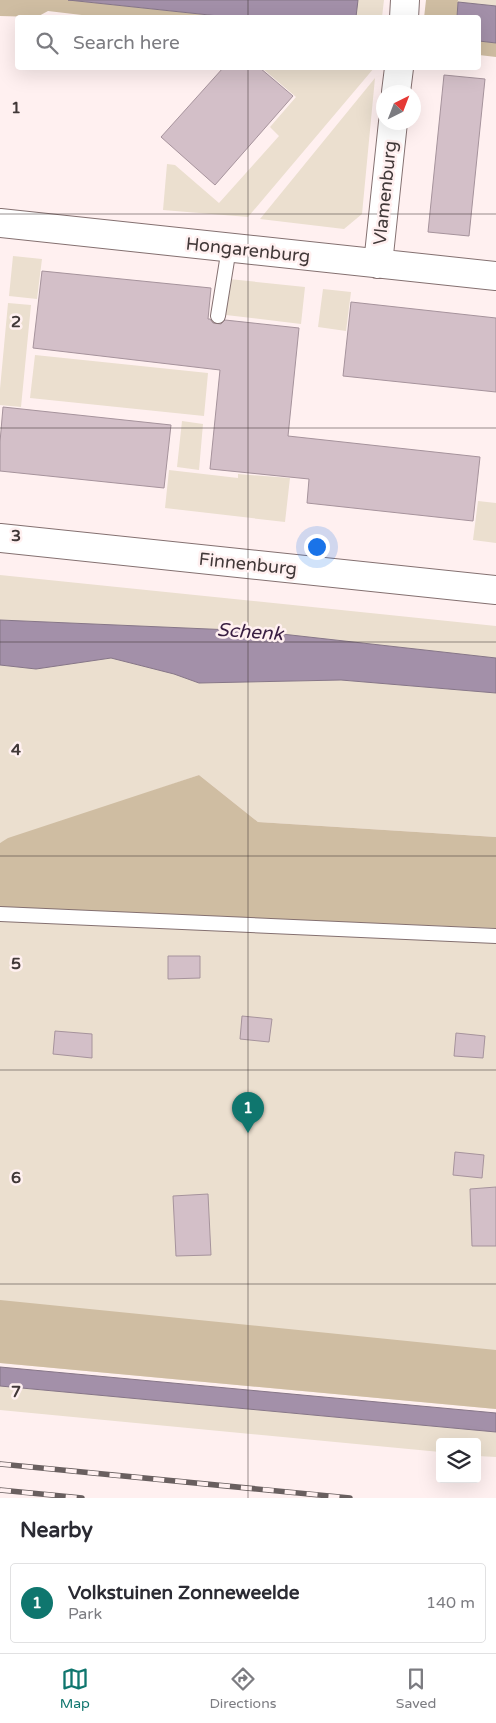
<!DOCTYPE html>
<html lang="en">
<head>
<meta charset="utf-8">
<style>
  body { margin:0; font-family:"Varela Round",sans-serif; background:#f2f2f3; color:#2b2b33 }
  .controls { position:absolute; right:15px; bottom:15px; display:grid; overflow:hidden; border-radius:5px; box-shadow:0 5px 20px #0002 }
  .controls button { width:45px; height:45px; display:grid; place-items:center; padding:0; border:0; border-bottom:1px solid #e1e1e2; background:#fff; color:#2b2b33; font:25px sans-serif }
  .compass { position:absolute; left:376px; top:85px; width:45px; height:45px; border-radius:50%; background:#fff; box-shadow:0 5px 20px #0002; rotate:42deg }
  .you { position:absolute; left:316px; top:546px; width:18px; height:18px; margin:-12px; border:4px solid #fff; border-radius:50%; background:#1a73e8; box-shadow:0 0 0 8px #1a73e833 }
  .badge { display:grid; place-items:center; width:32px; height:32px; border-radius:50%; background:#0f766e; color:#fff; font-size:16px; font-weight:700 }
  .pin { position:absolute; translate:-50% -41px; filter:drop-shadow(0 1px 2px #0008) }
  .pin::after { content:''; position:absolute; top:26px; width:18px; height:15px; background:inherit; clip-path:polygon(0 0,100% 0,50% 100%) }
  .list { margin:0; padding:0; list-style:none }
  h2 { display:flex; justify-content:space-between; align-items:center; height:65px; margin:0; padding:0 20px; font-size:21px }
  h2 small { font-size:16px; font-weight:400; color:#7c7c81 }
  .list li { display:grid; grid-template-columns:32px 1fr auto; gap:15px; align-items:center; box-sizing:border-box; height:80px; margin:0 10px 10px; padding:0 10px; border:1px solid #e1e1e2; border-radius:5px }
  .list b { display:block; font-size:19px; white-space:nowrap }
  .list p { margin:0; font-size:16px; white-space:nowrap; color:#7c7c81 }
  .list em { font-size:16px; font-style:normal; color:#7c7c81 }
  .icon { flex:none; width:28px; height:28px; fill:none; stroke:currentColor; stroke-width:2; stroke-linecap:round; stroke-linejoin:round }
  .map { position:relative; flex:none; width:496px; height:1498px; overflow:hidden }
  .search { position:absolute; background:#fff; box-shadow:0 5px 20px #0002; left:15px; right:15px; top:15px; height:55px; display:flex; align-items:center; gap:12px; box-sizing:border-box; padding:0 18px; border-radius:5px; color:#7c7c81; font-size:19px }
  .sheet { height:155px; background:#fff }
  nav { display:flex; justify-content:space-around; align-items:center; box-sizing:border-box; height:70px; border-top:1px solid #e1e1e2; background:#fff; font-size:14px; color:#7c7c81 }
  nav a { display:grid; justify-items:center; gap:2px }
  nav .on { color:#0f766e }
  .map>svg:first-child { display:block }
  .green { fill:#ebdfcf }
  .forest { fill:#cfbda2 }
  .water { fill:#a390a9; stroke:#867687 }
  .building { fill:#d3bfc8; stroke:#a6939c }
  .lines { fill:none; stroke-linecap:round; stroke-linejoin:round }
  .service-casing { stroke:#847070; stroke-width:16 }
  .minor-casing { stroke:#847070; stroke-width:30 }
  .tertiary-casing { stroke:#847070; stroke-width:30 }
  .service { stroke:#fff; stroke-width:14 }
  .minor { stroke:#fff; stroke-width:28 }
  .tertiary { stroke:#fff; stroke-width:28 }
  .rail-casing { stroke:#695f5f; stroke-width:5.5 }
  .rail { stroke:#fff0f0; stroke-width:4; stroke-dasharray:11; stroke-linecap:butt }
  .grid { fill:none; stroke:#413838; stroke-width:1; stroke-opacity:0.55 }
  .labels { text-anchor:middle; stroke-width:5; stroke-linejoin:round; paint-order:stroke }
  .street-label { font-size:18px; fill:#413838; stroke:#fff0f0 }
  .water-label { font-size:19px; font-style:italic; fill:#381d41; stroke:#fff0f0 }
  .grid-label { font-size:16px; text-anchor:middle; font-weight:bold; fill:#413838; stroke:#fff0f0; stroke-width:5; stroke-linejoin:round; paint-order:stroke }
</style>
</head>
<body>
<div class="map">
<svg width="496" height="1498" viewBox="0 0 496 1498">
  <rect width="100%" height="100%" fill="#fff0f0"/>
  <path class="green" d="M357,0H384L382,17L356,18Z
    M458,0H496V6L458,2Z
    M262,68H374L248,217L163,210L167,164L175,165L219,203L279,136L270,127L296,97Z
    M375,78L362,214L344,229L260,219Z
    M13,256L42,259L37,299L9,296Z
    M229,279L305,287L301,324L226,315Z
    M323,289L351,292L346,331L318,327Z
    M8,303L31,305L21,407L0,405V389Z
    M35,355L208,373L204,416L30,398Z
    M182,421L203,424L199,470L177,467Z
    M169,470L238,478V474L290,478L285,522L165,508Z
    M478,501L496,503V543L473,540Z
    M0,575L496,626V658L255,631L0,620Z
    M111,658L174,674L199,683L341,680L496,693V837L258,822L199,775L0,843V665L36,669Z
    M0,885L496,904V1409L0,1363Z
    M0,1386L496,1432V1457L477,1456V1442H440V1452L0,1410Z"/>
  <path class="forest" d="M0,0H68L228,17L107,18L48,11L37,17L0,16Z
    M426,0H458L457,17L424,18Z
    M479,41L496,43V57L479,55Z
    M199,775L258,822L496,837V928L0,908V843L8,838Z
    M0,1300L496,1350V1409L0,1363Z"/>
  <path class="water" d="M68,0H358L356,17H228Z
    M458,2L496,6V43L479,41L478,18L457,17Z
    M0,620L255,631L496,658V693L341,680L199,683L174,674L111,658L36,669L0,665Z
    M0,1367L496,1413V1432L0,1386Z"/>
  <path class="building" d="M223,68H260L293,96L215,185L161,137Z
    M444,75L485,79L469,236L428,232Z
    M42,271L211,288L208,319H210L213,323L221,324L225,320L299,328L288,436L480,457L473,521L307,503L309,479L210,469L220,370L33,348Z
    M351,302L496,318V392L343,376Z
    M3,407L171,425L164,488L0,471V442Z
    M168,956H200V978L168,979Z
    M242,1016L272,1019L269,1042L240,1039Z
    M55,1031L92,1034V1058L53,1054Z
    M456,1033L485,1036L483,1058L454,1056Z
    M455,1152L484,1155L482,1178L453,1175Z
    M496,1187V1246H472L470,1189Z
    M208,1194L211,1255L176,1256L173,1196Z"/>
  <g class="lines">
    <defs>
      <path id="service" d="M218,316L229,248
        M0,914L496,936"/>
      <path id="minor" d="M404,18L405,0
        M396,92L399,68
        M0,223L496,276
        M378,264L393,122"/>
      <path id="tertiary" d="M0,538L496,590"/>
    </defs>
    <use href="#service" class="service-casing"/>
    <use href="#minor" class="minor-casing"/>
    <use href="#tertiary" class="tertiary-casing"/>
    <use href="#service" class="service"/>
    <use href="#minor" class="minor"/>
    <use href="#tertiary" class="tertiary"/>
    <defs>
      <path id="rail" d="M0,1464L350,1498
        M0,1490L82,1498"/>
    </defs>
    <use href="#rail" class="rail-casing"/>
    <use href="#rail" class="rail"/>
  </g>
  <path class="grid" d="M248,0V18M248,68V1498M0,214H496M0,428H496M0,642H496M0,856H496M0,1070H496M0,1284H496"/>
  <g class="labels">
    <g class="street-label">
      <text transform="translate(385 193) rotate(-84)" y="6">Vlamenburg</text>
      <text transform="translate(248 250) rotate(6)" y="6">Hongarenburg</text>
      <text transform="translate(248 564) rotate(6)" y="6">Finnenburg</text>
    </g>
    <g class="water-label">
      <text transform="translate(250 631) rotate(4)" y="7">Schenk</text>
    </g>
  </g>
  <g class="grid-label">
    <text x="16" y="113">1</text>
    <text x="16" y="327">2</text>
    <text x="16" y="541">3</text>
    <text x="16" y="755">4</text>
    <text x="16" y="969">5</text>
    <text x="16" y="1183">6</text>
    <text x="16" y="1397">7</text>
  </g>
</svg>
<div class="controls">
<button><svg class="icon" aria-label="layers" viewBox="0 0 24 24"><path d="M12 4l9 5-9 5-9-5zM3 14l9 5 9-5"/></svg></button>
</div>
<svg class="compass" viewBox="-18 -18 36 36"><path d="M0-13l5 13h-10z" fill="#e53935"/><path d="M0 13l5-13h-10z" fill="#7c7c81"/></svg>
<div class="you"></div>
<div class="pin badge" style="left:248px;top:1133px">1</div>
<div class="search"><svg class="icon" aria-label="search" viewBox="0 0 24 24"><circle cx="10" cy="10" r="6"/><path d="M15 15l6 6"/></svg>Search here</div>
</div>
<section class="sheet">
<h2>Nearby<small></small></h2>
<ul class="list">
<li><span class="badge">1</span><div><b>Volkstuinen Zonneweelde</b><p>Park</p></div><em>140 m</em></li>
</ul>
</section>
<nav>
<a class="on"><svg class="icon" aria-label="map" viewBox="0 0 24 24"><path d="M3 6l6-2 6 2 6-2v14l-6 2-6-2-6 2zM9 4v14M15 6v14"/></svg>Map</a>
<a><svg class="icon" aria-label="directions" viewBox="0 0 24 24"><path d="M12 3l9 9-9 9-9-9zM9 14v-3h6M13 9l2 2-2 2"/></svg>Directions</a>
<a><svg class="icon" aria-label="saved" viewBox="0 0 24 24"><path d="M7 4h10v16l-5-4-5 4z"/></svg>Saved</a>
</nav>
</body>
</html>
